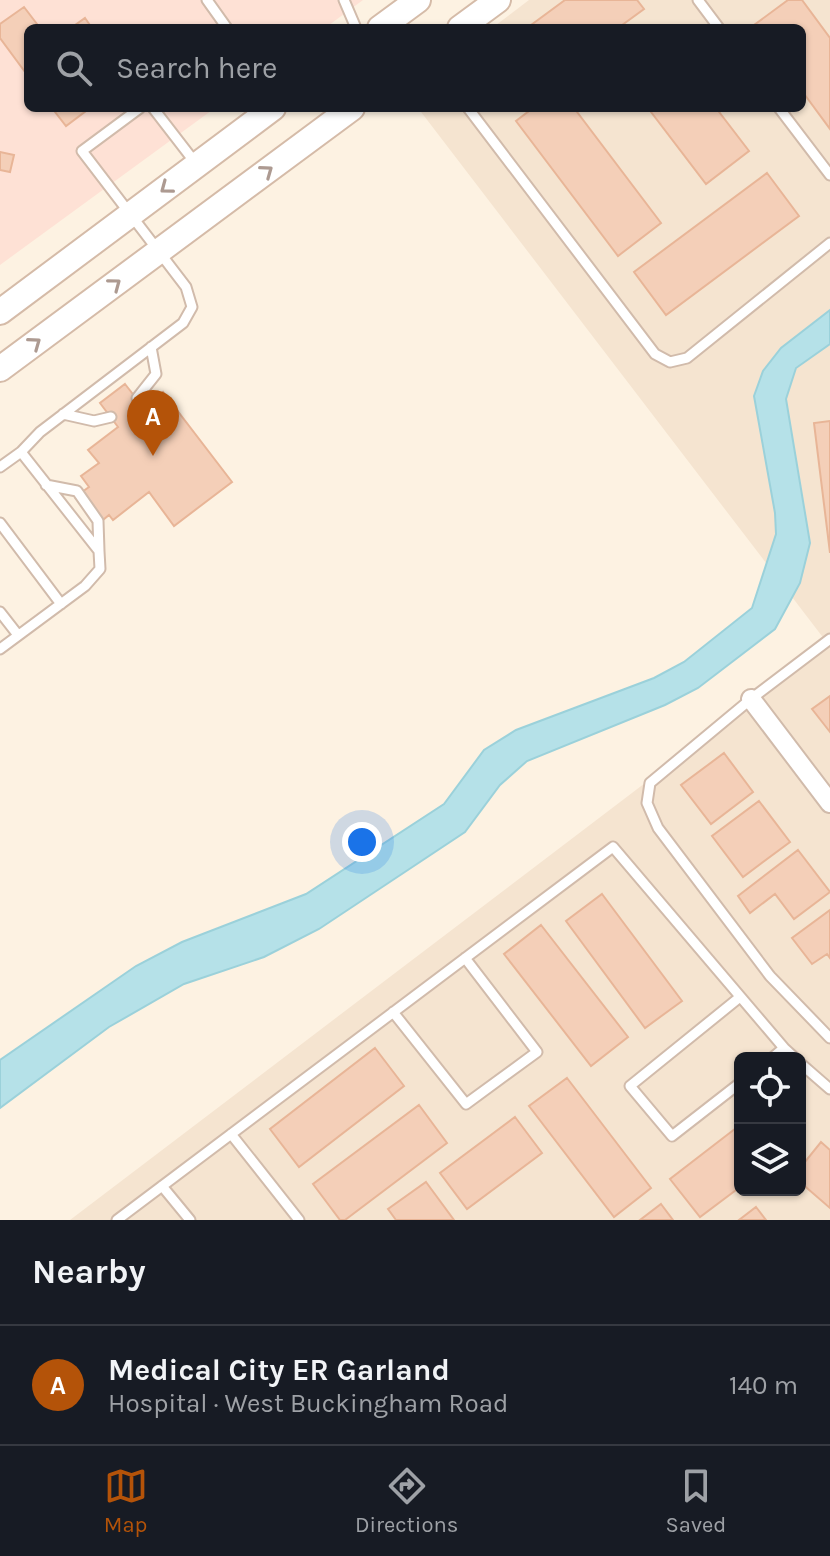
<!DOCTYPE html>
<html lang="en">
<head>
<meta charset="utf-8">
<style>
  body { margin:0; font-family:Karla,sans-serif; background:#20242c; color:#f1f3f6 }
  .controls { position:absolute; right:24px; bottom:24px; display:grid; overflow:hidden; border-radius:12px; box-shadow:0 2px 6px #0004 }
  .controls button { width:72px; height:72px; display:grid; place-items:center; padding:0; border:0; border-bottom:2px solid #363941; background:#171b24; color:#f1f3f6; font:40px sans-serif }
  .you { position:absolute; left:362px; top:842px; width:28px; height:28px; margin:-20px; border:6px solid #fff; border-radius:50%; background:#1a73e8; box-shadow:0 0 0 12px #1a73e833 }
  .badge { display:grid; place-items:center; width:52px; height:52px; border-radius:50%; background:#b45309; color:#fff; font-size:26px; font-weight:700 }
  .pin { position:absolute; translate:-50% -66px; filter:drop-shadow(0 2px 4px #0008) }
  .pin::after { content:''; position:absolute; top:42px; width:28px; height:24px; background:inherit; clip-path:polygon(0 0,100% 0,50% 100%) }
  .list { margin:0; padding:0; list-style:none }
  h2 { display:flex; justify-content:space-between; align-items:center; height:104px; margin:0; padding:0 32px; font-size:34px }
  h2 small { font-size:26px; font-weight:400; color:#9ea1a6 }
  .list li { display:grid; grid-template-columns:52px 1fr auto; gap:24px; align-items:center; box-sizing:border-box; height:120px; padding:0 32px; border-top:2px solid #363941 }
  .list b { display:block; font-size:30px; white-space:nowrap }
  .list p { margin:0; font-size:26px; white-space:nowrap; color:#9ea1a6 }
  .list em { font-size:26px; font-style:normal; color:#9ea1a6 }
  .icon { flex:none; width:44px; height:44px; fill:none; stroke:currentColor; stroke-width:2; stroke-linecap:round; stroke-linejoin:round }
  .map { position:relative; flex:none; width:830px; height:1220px; overflow:hidden }
  .search { position:absolute; background:#171b24; box-shadow:0 2px 6px #0004; left:24px; right:24px; top:24px; height:88px; display:flex; align-items:center; gap:20px; box-sizing:border-box; padding:0 28px; border-radius:12px; color:#9ea1a6; font-size:30px }
  .sheet { height:224px; background:#171b24 }
  nav { display:flex; justify-content:space-around; align-items:center; box-sizing:border-box; height:112px; border-top:2px solid #363941; background:#171b24; font-size:22px; color:#9ea1a6 }
  nav a { display:grid; justify-items:center; gap:4px }
  nav .on { color:#b45309 }
  .map>svg:first-child { display:block }
  .residential { fill:#f5e4d0; fill-rule:evenodd }
  .commercial { fill:#fee1d5 }
  .water { fill:#b5e1e8; stroke:#9bd1da; stroke-width:2 }
  .building { fill:#f4cfb8; stroke:#e8b597; stroke-width:2 }
  .lines { fill:none; stroke-linecap:round; stroke-linejoin:round }
  .service-casing { stroke:#d1bbab; stroke-width:13 }
  .minor-casing { stroke:#d1bbab; stroke-width:22 }
  .secondary-casing { stroke:#d5bba8; stroke-width:28 }
  .service { stroke:#fff; stroke-width:9 }
  .minor { stroke:#fff; stroke-width:18 }
  .secondary { stroke:#fff; stroke-width:24 }
  .oneway { stroke:#ad9a91 }
</style>
</head>
<body>
<div class="map">
<svg width="830" height="1220" viewBox="0 0 830 1220">
  <rect width="100%" height="100%" fill="#fdf2e2"/>
  <path class="residential" d="M529,0H830V1220H70L828,644L418,108H802V28H492ZM740,1058H800V1190H740Z"/>
  <path class="commercial" d="M0,0H363L325,28H28V108H215L0,265Z"/>
  <path class="water" d="M830,310V344L796,368L786,399L810,543L800,583L775,629L698,688L665,705L527,761L500,785L465,832L319,929L264,957L184,984L109,1027L0,1108V1060L136,966L182,942L306,894L444,804L484,750L516,730L654,678L684,662L752,608L776,534L775,513L754,396L763,371L781,348Z"/>
  <path class="building" d="M565,0H637L644,9L618,28H527Z
    M788,0H802L830,38V129L802,91V28H756L754,25Z
    M24,7L40,28H28V76L0,38V24Z
    M85,18L92,28H71Z
    M52,108H90L66,126Z
    M533,108H574L661,223L618,256L516,121Z
    M648,108H716L749,151L706,184Z
    M0,152L14,155L10,172L0,170Z
    M767,173L799,216L666,315L634,272Z
    M125,384L143,407L163,392L232,482L174,526L149,492L113,520L109,515L97,525L75,497L89,487L81,476L99,463L88,450L118,427L100,403Z
    M830,421V553L814,423Z
    M830,696V732L812,709Z
    M724,753L753,792L711,824L681,785Z
    M759,801L790,842L743,877L712,836Z
    M798,850L830,892L794,919L775,894L750,913L738,896Z
    M602,894L682,1001L645,1028L566,921Z
    M830,910V958L827,954L812,964L792,938Z
    M541,925L628,1037L591,1066L504,954Z
    M375,1048L404,1086L299,1167L270,1129Z
    M567,1078L651,1188L614,1217L529,1106Z
    M419,1105L447,1143L345,1220H340L313,1184Z
    M515,1117L542,1153L467,1209L440,1173Z
    M740,1125V1187L700,1217L670,1179Z
    M821,1142L830,1150V1208L800,1182V1168Z
    M426,1182L454,1220H396L388,1209Z
    M661,1204L673,1220H640Z
    M756,1207L766,1220H739Z"/>
  <g class="lines">
    <defs>
      <path id="service" d="M207,0L227,28
        M344,0L356,28
        M698,0L719,28
        M153,108L197,165
        M468,108L655,354L670,362L687,358L830,243
        M779,108L830,175
        M137,398L156,374L151,347
        M63,414L94,421L111,417
        M0,467L21,452L40,432L183,323L192,307L186,287L82,151L140,108
        M46,485L77,491L98,521L99,551
        M0,523L61,604
        M0,612L18,635
        M830,639L751,699L650,783L647,803L658,828L770,976L830,1038
        M0,649L85,586L100,569L99,551L21,452
        M393,1012L466,1104L537,1052L465,958
        M772,1058L784,1048
        M800,1063L830,1089
        M740,1083L672,1136L630,1086L740,997
        M231,1134L299,1220
        M162,1186L190,1220
        M117,1220L613,847L784,1048L795,1058"/>
      <path id="minor" d="M751,699L830,803"/>
      <path id="secondary" d="M380,28L418,0
        M460,28L498,0
        M0,312L273,108
        M0,369L352,108"/>
    </defs>
    <use href="#service" class="service-casing"/>
    <use href="#minor" class="minor-casing"/>
    <use href="#secondary" class="secondary-casing"/>
    <use href="#service" class="service"/>
    <use href="#minor" class="minor"/>
    <use href="#secondary" class="secondary"/>
  </g>
  <defs><path id="oneway-chevron" d="M-2-3.5L2.5 0L-2 3.5" fill="none" stroke-width="1.6" stroke-linecap="round" stroke-linejoin="round" transform="scale(2)"/></defs>
  <g class="oneway">
    <use href="#oneway-chevron" transform="translate(267 171) rotate(-36)"/>
    <use href="#oneway-chevron" transform="translate(166 188) rotate(143)"/>
    <use href="#oneway-chevron" transform="translate(115 284) rotate(-37)"/>
    <use href="#oneway-chevron" transform="translate(35 343) rotate(-36)"/>
  </g>
</svg>
<div class="controls">
<button><svg class="icon" aria-label="locate" viewBox="0 0 24 24"><circle cx="12" cy="12" r="6"/><path d="M12 2v4M12 18v4M2 12h4M18 12h4"/></svg></button>
<button><svg class="icon" aria-label="layers" viewBox="0 0 24 24"><path d="M12 4l9 5-9 5-9-5zM3 14l9 5 9-5"/></svg></button>
</div>
<div class="you"></div>
<div class="pin badge" style="left:153px;top:456px">A</div>
<div class="search"><svg class="icon" aria-label="search" viewBox="0 0 24 24"><circle cx="10" cy="10" r="6"/><path d="M15 15l6 6"/></svg>Search here</div>
</div>
<section class="sheet">
<h2>Nearby<small></small></h2>
<ul class="list">
<li><span class="badge">A</span><div><b>Medical City ER Garland</b><p>Hospital · West Buckingham Road</p></div><em>140 m</em></li>
</ul>
</section>
<nav>
<a class="on"><svg class="icon" aria-label="map" viewBox="0 0 24 24"><path d="M3 6l6-2 6 2 6-2v14l-6 2-6-2-6 2zM9 4v14M15 6v14"/></svg>Map</a>
<a><svg class="icon" aria-label="directions" viewBox="0 0 24 24"><path d="M12 3l9 9-9 9-9-9zM9 14v-3h6M13 9l2 2-2 2"/></svg>Directions</a>
<a><svg class="icon" aria-label="saved" viewBox="0 0 24 24"><path d="M7 4h10v16l-5-4-5 4z"/></svg>Saved</a>
</nav>
</body>
</html>
